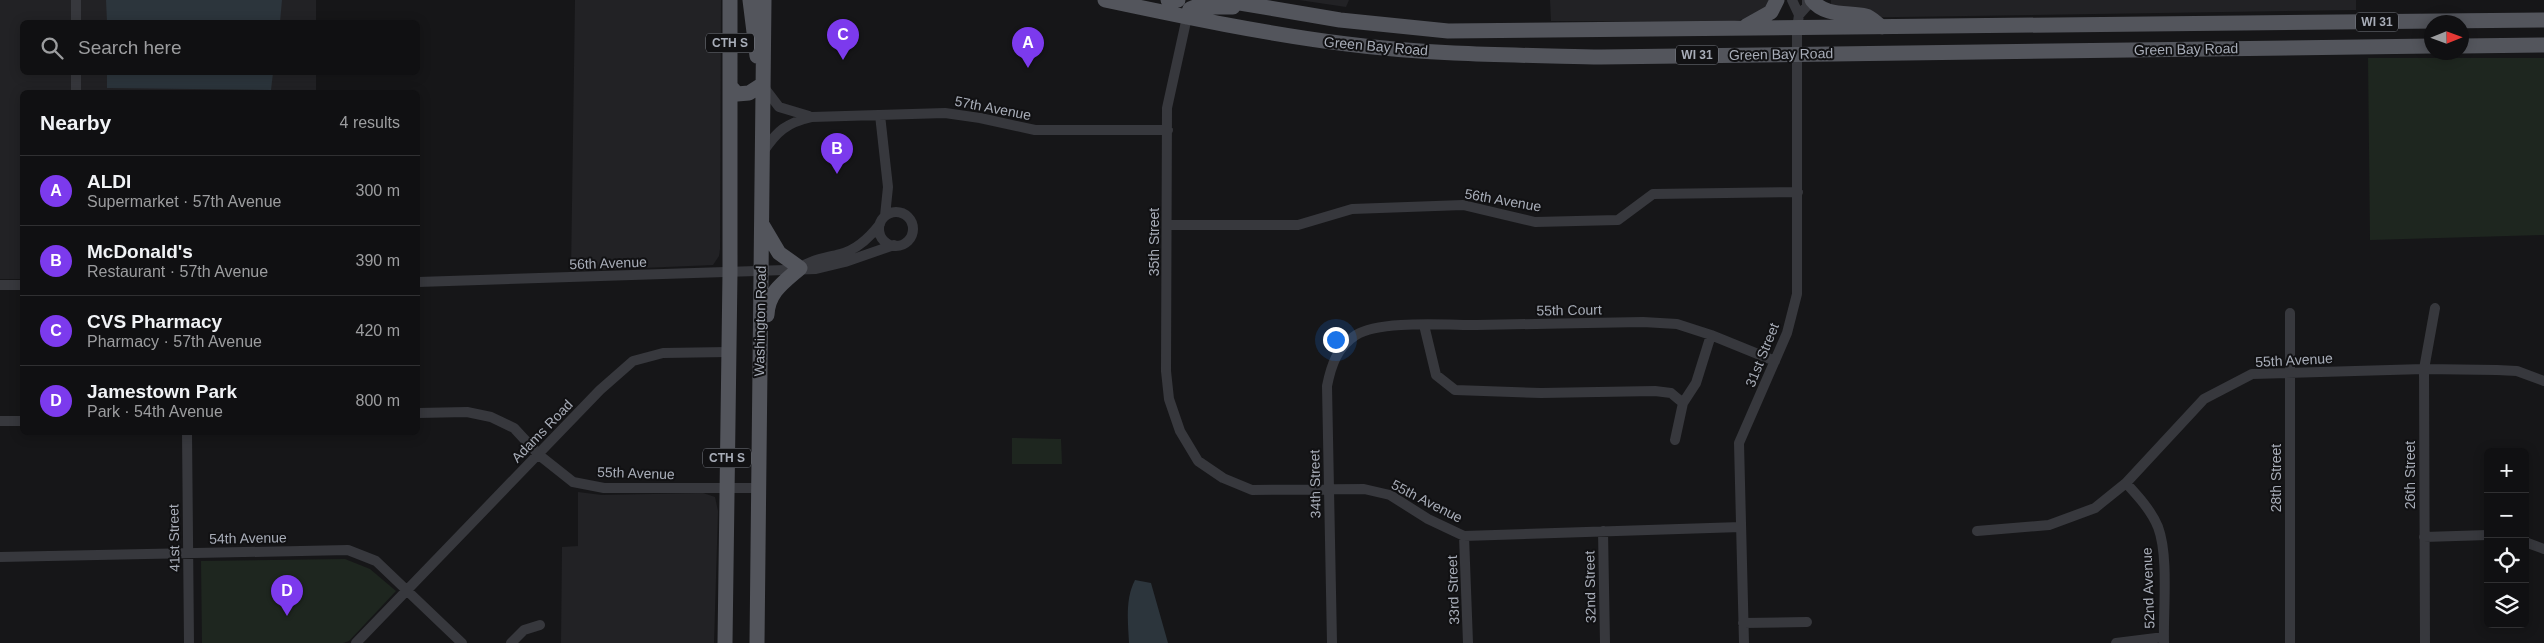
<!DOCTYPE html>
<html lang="en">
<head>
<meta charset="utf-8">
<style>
  body { margin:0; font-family:Arial,sans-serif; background:#1e1e20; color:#f1f3f6 }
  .controls { position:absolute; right:15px; bottom:15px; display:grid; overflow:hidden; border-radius:8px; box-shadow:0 2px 12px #0003 }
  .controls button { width:45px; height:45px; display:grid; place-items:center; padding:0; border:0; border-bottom:1px solid #303032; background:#101012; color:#f1f3f6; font:25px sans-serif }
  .compass { position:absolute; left:2424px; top:15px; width:45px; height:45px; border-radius:50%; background:#101012; box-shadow:0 2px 12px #0003; rotate:89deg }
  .you { position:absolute; left:1335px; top:339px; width:18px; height:18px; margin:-12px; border:4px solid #fff; border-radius:50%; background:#1a73e8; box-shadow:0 0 0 8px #1a73e833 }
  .badge { display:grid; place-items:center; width:32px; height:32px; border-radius:50%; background:#7c3aed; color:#fff; font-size:16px; font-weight:700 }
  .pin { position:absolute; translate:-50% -41px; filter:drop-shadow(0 1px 2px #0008) }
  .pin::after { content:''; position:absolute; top:26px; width:18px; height:15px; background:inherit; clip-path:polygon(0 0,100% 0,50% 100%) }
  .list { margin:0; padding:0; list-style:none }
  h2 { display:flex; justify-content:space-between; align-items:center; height:65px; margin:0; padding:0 20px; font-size:21px }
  h2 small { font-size:16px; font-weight:400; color:#9c9d9f }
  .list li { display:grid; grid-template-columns:32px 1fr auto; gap:15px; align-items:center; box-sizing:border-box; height:70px; padding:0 20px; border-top:1px solid #303032 }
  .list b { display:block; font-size:19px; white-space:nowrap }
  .list p { margin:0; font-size:16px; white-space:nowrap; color:#9c9d9f }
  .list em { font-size:16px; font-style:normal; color:#9c9d9f }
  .icon { flex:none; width:28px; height:28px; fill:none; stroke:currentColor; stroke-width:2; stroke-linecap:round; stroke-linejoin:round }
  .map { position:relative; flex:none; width:2544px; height:643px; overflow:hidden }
  .search { position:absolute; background:#101012; box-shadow:0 2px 12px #0003; left:20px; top:20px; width:400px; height:55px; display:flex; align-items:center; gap:12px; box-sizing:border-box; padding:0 18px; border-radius:8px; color:#9c9d9f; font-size:19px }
  .panel { position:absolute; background:#101012; box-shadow:0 2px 12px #0003; left:20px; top:90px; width:400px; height:345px; border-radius:8px }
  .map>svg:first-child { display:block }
  .built { fill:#222225 }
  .green { fill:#1e261f }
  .water { fill:#2c353c }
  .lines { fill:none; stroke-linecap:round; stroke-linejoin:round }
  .minor { stroke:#37383d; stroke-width:10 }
  .primary { stroke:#53555c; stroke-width:15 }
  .labels { text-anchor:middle; stroke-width:4; stroke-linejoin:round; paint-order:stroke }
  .shield { fill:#111113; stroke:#7b7e86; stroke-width:1 }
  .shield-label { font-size:12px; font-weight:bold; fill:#a8adb8 }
  .street-label { font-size:14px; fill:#a8adb8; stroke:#111113 }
</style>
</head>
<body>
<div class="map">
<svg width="2544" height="643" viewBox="0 0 2544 643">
  <rect width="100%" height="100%" fill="#161618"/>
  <path class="built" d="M0,0H316V22H22V72L316,73V92H22V279H0Z
    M575,0H721L720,249L719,256L713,265L571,271Z
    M1299,0H1349L1346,7Z
    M1550,0H1773L1764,15L1730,22L1551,21Z
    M1831,0H2356V10L1831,18Z
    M578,492L602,495L703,493L715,497L718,511L714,643H561L562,547L578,546Z"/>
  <path class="green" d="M2368,58H2544V235L2370,240Z
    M1012,438L1061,439L1062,464H1012Z
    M345,559L370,569L396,591L349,641L343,643H202L201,561Z"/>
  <path class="water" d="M106,0H282L280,22H107Z
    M107,73V72L273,73L271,90L107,88Z
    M1135,580L1151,583L1168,643H1129C1128,622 1125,599 1135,580Z"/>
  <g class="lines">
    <path class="minor" d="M76,0V22
      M1792,0L1799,15
      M1187,17L1167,108L1166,371L1169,399L1180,431L1198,461L1223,478L1252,490L1364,489L1390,495L1428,519L1464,536L1741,527
      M76,72V92
      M763,86L779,107L809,116
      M880,115L888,187L885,216
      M763,152C777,131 786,123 812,117L945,113L980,118L1035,130H1168
      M879 229a17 17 0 1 1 34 0a17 17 0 1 1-34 0Z
      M1168,225H1298L1352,209L1463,205L1535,222L1618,220L1653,194L1798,192
      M800,268C812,259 826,258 840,254C857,250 870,237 880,224
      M418,282L816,269L845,262L894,245
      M0,285H22
      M2290,313V643
      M1424,325L1436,375L1455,390L1541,393L1655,391L1671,393L1683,403
      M418,413L467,412L491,417L514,428L539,455L573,482L604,488H758
      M0,421H22
      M187,432L189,643
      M1675,440L1683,403L1696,383L1711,335
      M2126,483C2138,496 2151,510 2158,527C2169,556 2163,611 2164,643
      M1603,531L1605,643
      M1977,531L2049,525L2095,508L2126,483L2204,399L2252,374L2424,369L2497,370L2517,371L2544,381
      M1464,536L1468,643
      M2424,537L2488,535
      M2525,542L2544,549
      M0,557L348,550L376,561L462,643
      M1743,623L1807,622
      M356,643L600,390L633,361L663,353L728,352
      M511,643L524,630L540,625
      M1332,643L1327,386C1331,366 1337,347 1356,335C1379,320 1446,325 1476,325C1532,324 1587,323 1643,322L1677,324L1711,335L1775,361
      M1744,643L1739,443L1787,333L1797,294V28L1799,15L1807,6V0
      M2116,643L2164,637
      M2425,643L2424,369L2435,308"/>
    <path class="primary" d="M750,0L757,56
      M1105,0C1185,17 1266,34 1347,44C1431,55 1517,55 1601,57L2432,46
      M1168,0H1178
      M1222,0L1340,20L1448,31L2544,20
      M1812,0C1825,17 1848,12 1866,16C1871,17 1877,24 1882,27
      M1187,17L1190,9L1195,7H1233
      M1746,26L1771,12L1777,0
      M2462,46L2544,45
      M730,86L737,94L749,93L763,84
      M763,226L779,253L800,268C784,282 768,292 767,315
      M725,643L730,273V0
      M757,643L764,0"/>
  </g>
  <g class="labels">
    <g class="shield">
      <rect x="2356" y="12.5" width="42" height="19" rx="4"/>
      <rect x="706" y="33.5" width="48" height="19" rx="4"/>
      <rect x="1676" y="45.5" width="42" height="19" rx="4"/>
      <rect x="703" y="448.5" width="48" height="19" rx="4"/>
    </g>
    <g class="shield-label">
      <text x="2377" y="26">WI 31</text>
      <text x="730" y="47">CTH S</text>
      <text x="1697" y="59">WI 31</text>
      <text x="727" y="462">CTH S</text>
    </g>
    <g class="street-label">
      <text transform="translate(1376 46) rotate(5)" y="5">Green Bay Road</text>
      <text transform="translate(2186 49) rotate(-1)" y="5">Green Bay Road</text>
      <text transform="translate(1781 54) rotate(-1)" y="5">Green Bay Road</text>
      <text transform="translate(993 108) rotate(11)" y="5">57th Avenue</text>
      <text transform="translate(1503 200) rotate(10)" y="5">56th Avenue</text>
      <text transform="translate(1154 242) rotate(-90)" y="5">35th Street</text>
      <text transform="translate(608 263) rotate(-2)" y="5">56th Avenue</text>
      <text transform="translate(1569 310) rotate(-1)" y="5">55th Court</text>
      <text transform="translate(760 321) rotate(-89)" y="5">Washington Road</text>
      <text transform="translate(1762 355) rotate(-68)" y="5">31st Street</text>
      <text transform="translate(2294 360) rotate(-3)" y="5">55th Avenue</text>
      <text transform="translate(542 431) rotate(-46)" y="5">Adams Road</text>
      <text transform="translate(636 473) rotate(2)" y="5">55th Avenue</text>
      <text transform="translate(2410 475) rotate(-90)" y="5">26th Street</text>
      <text transform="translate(2276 478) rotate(-90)" y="5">28th Street</text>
      <text transform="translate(1315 484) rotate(-91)" y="5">34th Street</text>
      <text transform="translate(1427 501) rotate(27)" y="5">55th Avenue</text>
      <text transform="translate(174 538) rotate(-91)" y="5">41st Street</text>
      <text transform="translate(248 538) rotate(-1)" y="5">54th Avenue</text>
      <text transform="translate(1590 587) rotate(-91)" y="5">32nd Street</text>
      <text transform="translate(2148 588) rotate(-92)" y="5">52nd Avenue</text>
      <text transform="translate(1453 590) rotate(-92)" y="5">33rd Street</text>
    </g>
  </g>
</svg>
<div class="controls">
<button>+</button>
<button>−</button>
<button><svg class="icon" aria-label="locate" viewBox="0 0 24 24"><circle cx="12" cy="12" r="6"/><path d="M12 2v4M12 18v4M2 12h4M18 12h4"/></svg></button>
<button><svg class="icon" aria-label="layers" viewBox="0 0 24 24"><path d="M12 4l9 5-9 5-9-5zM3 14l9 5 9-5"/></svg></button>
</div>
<svg class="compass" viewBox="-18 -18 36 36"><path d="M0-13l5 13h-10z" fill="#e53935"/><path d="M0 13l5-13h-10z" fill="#9c9d9f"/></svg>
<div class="you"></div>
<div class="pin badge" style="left:1028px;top:68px">A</div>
<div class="pin badge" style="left:837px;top:174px">B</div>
<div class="pin badge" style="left:843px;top:60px">C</div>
<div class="pin badge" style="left:287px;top:616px">D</div>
<div class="search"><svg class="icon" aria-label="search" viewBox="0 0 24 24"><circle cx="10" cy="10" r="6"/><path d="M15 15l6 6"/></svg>Search here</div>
<section class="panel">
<h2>Nearby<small>4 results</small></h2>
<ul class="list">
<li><span class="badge">A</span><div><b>ALDI</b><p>Supermarket · 57th Avenue</p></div><em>300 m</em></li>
<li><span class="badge">B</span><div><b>McDonald's</b><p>Restaurant · 57th Avenue</p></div><em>390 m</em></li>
<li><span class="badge">C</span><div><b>CVS Pharmacy</b><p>Pharmacy · 57th Avenue</p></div><em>420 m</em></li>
<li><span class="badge">D</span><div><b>Jamestown Park</b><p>Park · 54th Avenue</p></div><em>800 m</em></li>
</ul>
</section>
</div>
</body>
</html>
